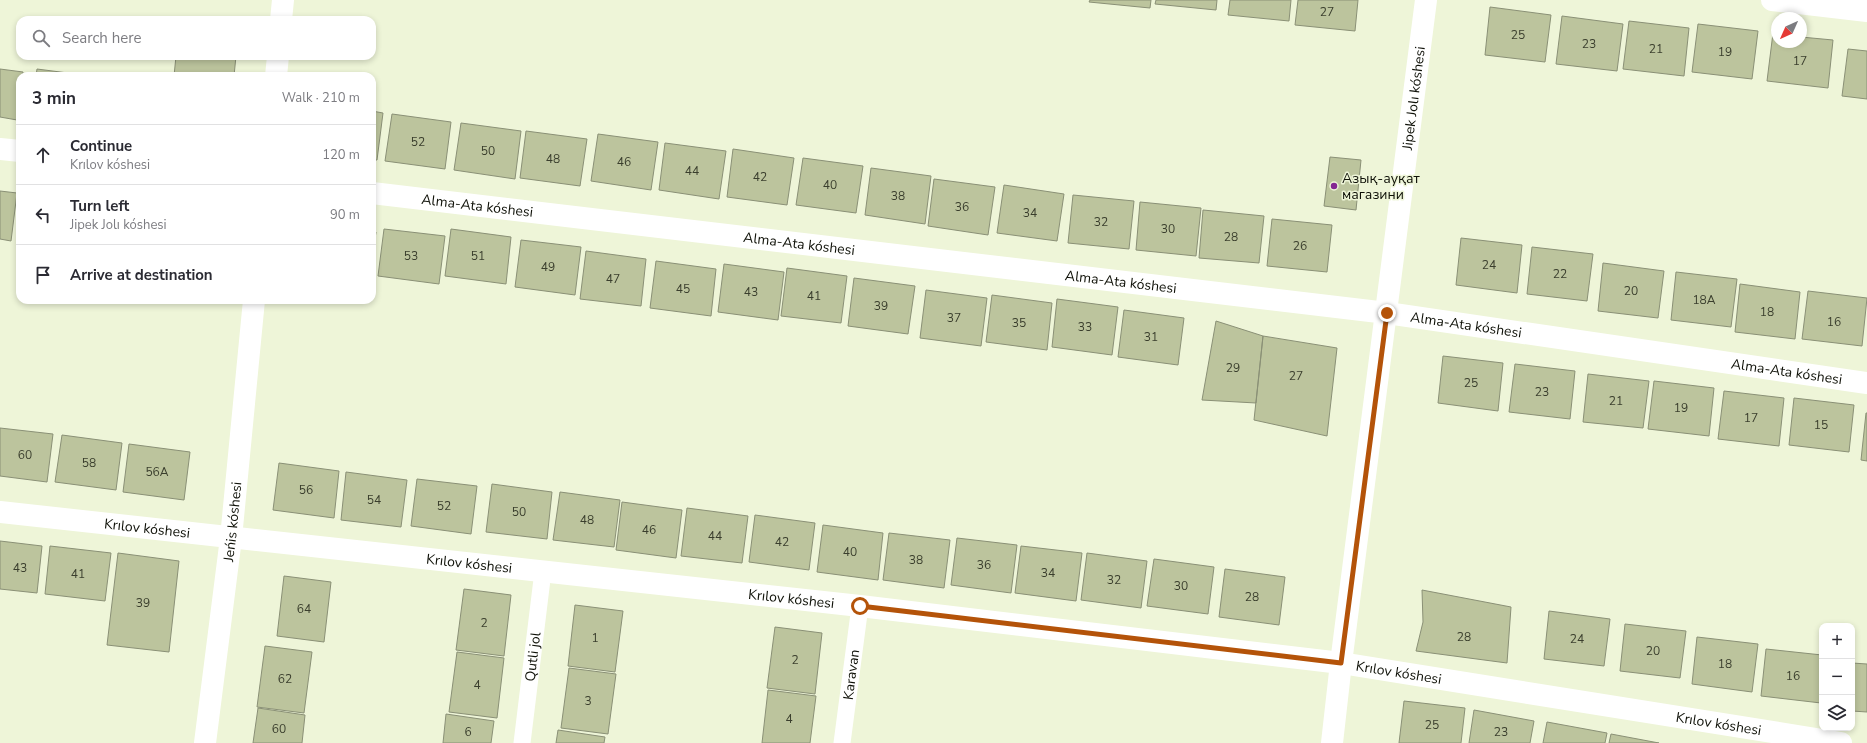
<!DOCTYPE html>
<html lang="en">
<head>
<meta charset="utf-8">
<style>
  body { margin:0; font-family:"Nunito Sans",sans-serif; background:#f2f2f3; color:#2b2b33 }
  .controls { position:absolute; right:12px; bottom:12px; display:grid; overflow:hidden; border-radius:8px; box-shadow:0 2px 6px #0003 }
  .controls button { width:36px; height:36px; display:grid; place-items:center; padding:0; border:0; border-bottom:1px solid #e1e1e2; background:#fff; color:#2b2b33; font:20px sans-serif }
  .compass { position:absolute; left:1771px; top:12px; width:36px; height:36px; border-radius:50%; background:#fff; box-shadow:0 2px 6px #0003; rotate:225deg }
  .stop { position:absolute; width:12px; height:12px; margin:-9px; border:3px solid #b45309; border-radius:50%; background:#fff }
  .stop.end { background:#b45309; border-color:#fff; box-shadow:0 1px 4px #0008 }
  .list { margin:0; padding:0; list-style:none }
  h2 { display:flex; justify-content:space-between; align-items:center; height:52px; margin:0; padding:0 16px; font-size:17px }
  h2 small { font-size:13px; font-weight:400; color:#7c7c81 }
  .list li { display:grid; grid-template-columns:26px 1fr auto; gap:12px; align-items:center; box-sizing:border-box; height:60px; padding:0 16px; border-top:1px solid #e1e1e2 }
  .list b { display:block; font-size:15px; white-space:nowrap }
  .list p { margin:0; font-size:13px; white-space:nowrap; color:#7c7c81 }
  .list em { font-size:13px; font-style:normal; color:#7c7c81 }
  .icon { flex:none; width:22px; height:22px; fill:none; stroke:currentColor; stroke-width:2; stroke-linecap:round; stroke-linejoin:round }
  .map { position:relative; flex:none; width:1867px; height:743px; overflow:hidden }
  .search { position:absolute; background:#fff; box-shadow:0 2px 6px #0003; left:16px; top:16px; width:360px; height:44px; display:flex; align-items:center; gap:10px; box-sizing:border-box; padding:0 14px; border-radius:12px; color:#7c7c81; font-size:15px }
  .panel { position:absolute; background:#fff; box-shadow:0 2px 6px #0003; left:16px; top:72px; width:360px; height:232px; border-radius:12px }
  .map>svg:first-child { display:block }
  .building { fill:#bcc49d; stroke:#8a9076 }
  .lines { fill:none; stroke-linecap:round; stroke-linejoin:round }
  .service { stroke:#fff; stroke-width:17 }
  .minor { stroke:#fff; stroke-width:22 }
  .tertiary { stroke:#fff; stroke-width:22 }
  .route { stroke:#b45309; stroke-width:5 }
  .poi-dot { fill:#842692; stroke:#eef5d8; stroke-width:1.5 }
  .labels { text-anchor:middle; stroke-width:3; stroke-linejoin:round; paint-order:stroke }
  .number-label { font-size:12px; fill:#3a3e2d }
  .street-label { font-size:14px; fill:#0f1108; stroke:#eef5d8 }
  .poi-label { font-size:14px; fill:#0f1108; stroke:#eef5d8; text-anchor:start }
</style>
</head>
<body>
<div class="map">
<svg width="1867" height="743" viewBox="0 0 1867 743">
  <rect width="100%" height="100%" fill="#eef5d8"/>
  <path class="building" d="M1090,0H1151L1150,8L1089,2Z
    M1156,0H1217L1216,10L1155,4Z
    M1230,0H1291L1289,21L1228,15Z
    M1298,0H1358L1355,31L1295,25Z
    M1490,7L1551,15L1545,62L1485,55Z
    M1562,16L1623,24L1617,71L1556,64Z
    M1629,21L1689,28L1684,76L1623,69Z
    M1698,24L1758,31L1752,79L1692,72Z
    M1773,33L1777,34V42H1801V37L1833,40L1828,88L1767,81Z
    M1848,49L1867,51V99L1842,96Z
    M176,56H236L234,76H174Z
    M0,69L23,72V76H20V98L17,120L0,117Z
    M37,69L91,76H36Z
    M372,111L383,113L377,160H372Z
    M392,114L451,122L445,169L385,161Z
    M461,123L521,131L515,179L454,170Z
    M526,131L587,139L580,186L520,178Z
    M598,134L658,142L651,190L591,181Z
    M665,143L726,151L719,199L659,190Z
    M733,149L794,158L787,205L727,197Z
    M1330,157L1361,160L1356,210L1324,206Z
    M803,158L863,166L856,213L796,205Z
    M871,168L931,176L925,224L865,215Z
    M934,179L995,187L988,235L928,226Z
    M1004,185L1064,194L1057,241L997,233Z
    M0,191L17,193L11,241L0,239Z
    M1073,195L1134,201L1129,249L1068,243Z
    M1140,202L1201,208L1196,256L1136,250Z
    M1203,210L1264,216L1259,263L1199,258Z
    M1272,219L1332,225L1327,272L1267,266Z
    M384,229L445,236L439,284L378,276Z
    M451,229L511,237L506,284L445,276Z
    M372,231L376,232L372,259Z
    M1461,238L1522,245L1517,293L1456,285Z
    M521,240L581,247L575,295L515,287Z
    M1532,247L1593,254L1587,301L1527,294Z
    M586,251L646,259L641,306L580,299Z
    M656,261L716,269L711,316L650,308Z
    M1603,263L1664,271L1658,318L1598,311Z
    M724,264L784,272L778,320L718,312Z
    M787,268L847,276L841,323L781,316Z
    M1676,272L1737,279L1731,327L1671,320Z
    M854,278L915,286L908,334L848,326Z
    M1740,284L1800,292L1795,339L1735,332Z
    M926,290L987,298L981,346L920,338Z
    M1808,291L1867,298L1862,346L1802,339Z
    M992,295L1052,303L1047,350L986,342Z
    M1057,299L1118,307L1112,355L1052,347Z
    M1124,310L1184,318L1178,365L1118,357Z
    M1216,321L1263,336L1256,403L1202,400Z
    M1263,336L1337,348L1327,436L1254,420Z
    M1443,356L1503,363L1498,411L1438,403Z
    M1515,364L1575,371L1570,419L1509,412Z
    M1588,374L1649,381L1643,428L1583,422Z
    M1654,381L1714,388L1709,436L1648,429Z
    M1724,391L1784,398L1779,446L1718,439Z
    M1794,398L1854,405L1849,452L1789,445Z
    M1866,413H1867V461L1861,460Z
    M0,428L53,434L47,482L0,476Z
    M62,435L122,443L116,490L55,482Z
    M129,444L190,452L184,500L123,492Z
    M279,463L339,471L334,518L273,510Z
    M346,472L407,480L401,527L341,520Z
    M417,479L477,486L471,534L411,526Z
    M492,484L552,492L547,539L486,532Z
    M560,492L620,500L614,547L553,540Z
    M622,502L682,510L676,558L616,550Z
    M687,508L748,516L742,563L681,556Z
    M755,515L815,523L809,570L749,562Z
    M823,525L883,533L878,580L817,572Z
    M889,533L950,540L944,588L883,580Z
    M957,538L1017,545L1011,593L951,585Z
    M0,541L42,546L37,593L0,589Z
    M50,546L111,553L105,601L45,594Z
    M1021,546L1082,553L1076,601L1015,593Z
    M118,553L179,561L169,652L107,645Z
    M1087,553L1147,561L1141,608L1081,600Z
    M1154,559L1214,567L1208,614L1147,606Z
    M1225,569L1285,577L1279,625L1219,617Z
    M284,576L331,582L324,642L277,636Z
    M464,589L511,595L504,656L456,650Z
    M1422,590L1511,607L1507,663L1416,651L1423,622Z
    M575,605L623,611L615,672L568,666Z
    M1549,611L1610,619L1604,666L1544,659Z
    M1625,624L1686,631L1680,678L1620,671Z
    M775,627L822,633L815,694L767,688Z
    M1697,637L1758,644L1752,692L1692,684Z
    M265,646L312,652L304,713L257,707Z
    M1766,649L1822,655L1821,703L1761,696Z
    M457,652L504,658L497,718L449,712Z
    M1852,663L1867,664V712L1852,711Z
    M569,668L616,674L608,734L561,728Z
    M768,690L816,696L810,743H762Z
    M1404,701L1465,708L1461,743H1399Z
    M258,708L305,715L302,743H253Z
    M1474,710L1534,721L1530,743H1469Z
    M446,714L494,721L491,743H443Z
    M1547,722L1607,733L1605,743H1543Z
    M558,730L605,737L604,743H556Z
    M1611,734L1659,743H1609Z"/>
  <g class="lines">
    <g class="service">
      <path id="s1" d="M522,743L543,571"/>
      <path id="s2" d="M842,743L860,606"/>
    </g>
    <g class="minor">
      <path d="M1772,0L1867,11"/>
      <path d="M281,20L283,0"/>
      <path d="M276,76L278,56"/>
      <path d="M0,149L20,151"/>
      <path id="s3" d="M372,193L1387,313L1867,383"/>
      <path id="s4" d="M0,512L860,606L1341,663L1841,743"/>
      <path id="s5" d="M205,743L231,538L254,300"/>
    </g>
    <path class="tertiary" id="s6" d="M1332,743L1341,663L1426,0"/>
  </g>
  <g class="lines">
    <path class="route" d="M860,606L1341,663L1387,313"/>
  </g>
  <circle class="poi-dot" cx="1334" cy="186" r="4"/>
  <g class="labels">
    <g class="number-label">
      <text x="1327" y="16">27</text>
      <text x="1518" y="39">25</text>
      <text x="1589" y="48">23</text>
      <text x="1656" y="53">21</text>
      <text x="1725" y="56">19</text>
      <text x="1800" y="65">17</text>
      <text x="418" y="146">52</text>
      <text x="488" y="155">50</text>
      <text x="553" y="163">48</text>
      <text x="624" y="166">46</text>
      <text x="692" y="175">44</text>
      <text x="760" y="181">42</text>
      <text x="830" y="189">40</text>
      <text x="898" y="200">38</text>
      <text x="962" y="211">36</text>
      <text x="1030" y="217">34</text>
      <text x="1101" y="226">32</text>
      <text x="1168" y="233">30</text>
      <text x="1231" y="241">28</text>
      <text x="1300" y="250">26</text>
      <text x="411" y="260">53</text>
      <text x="478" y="260">51</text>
      <text x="1489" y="269">24</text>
      <text x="548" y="271">49</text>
      <text x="1560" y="278">22</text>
      <text x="613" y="283">47</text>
      <text x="683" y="293">45</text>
      <text x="1631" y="295">20</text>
      <text x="751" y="296">43</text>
      <text x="814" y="300">41</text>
      <text x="1704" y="304">18A</text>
      <text x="881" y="310">39</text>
      <text x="1767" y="316">18</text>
      <text x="954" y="322">37</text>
      <text x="1834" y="326">16</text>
      <text x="1019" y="327">35</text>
      <text x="1085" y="331">33</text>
      <text x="1151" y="341">31</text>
      <text x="1233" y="372">29</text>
      <text x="1296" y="380">27</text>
      <text x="1471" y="387">25</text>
      <text x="1542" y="396">23</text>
      <text x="1616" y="405">21</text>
      <text x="1681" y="412">19</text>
      <text x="1751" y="422">17</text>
      <text x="1821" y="429">15</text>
      <text x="25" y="459">60</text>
      <text x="89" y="467">58</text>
      <text x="157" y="476">56A</text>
      <text x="306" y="494">56</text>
      <text x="374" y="504">54</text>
      <text x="444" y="510">52</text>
      <text x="519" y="516">50</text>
      <text x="587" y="524">48</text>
      <text x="649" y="534">46</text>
      <text x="715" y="540">44</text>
      <text x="782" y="546">42</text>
      <text x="850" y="556">40</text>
      <text x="916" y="564">38</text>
      <text x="984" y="569">36</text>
      <text x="20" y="572">43</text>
      <text x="1048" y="577">34</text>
      <text x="78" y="578">41</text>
      <text x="1114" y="584">32</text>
      <text x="1181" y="590">30</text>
      <text x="1252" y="601">28</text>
      <text x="143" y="607">39</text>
      <text x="304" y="613">64</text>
      <text x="484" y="627">2</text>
      <text x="1464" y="641">28</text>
      <text x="595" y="642">1</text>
      <text x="1577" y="643">24</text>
      <text x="1653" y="655">20</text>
      <text x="795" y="664">2</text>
      <text x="1725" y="668">18</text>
      <text x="1793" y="680">16</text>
      <text x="285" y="683">62</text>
      <text x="477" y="689">4</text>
      <text x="588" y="705">3</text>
      <text x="789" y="723">4</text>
      <text x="1432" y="729">25</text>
      <text x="279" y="733">60</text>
      <text x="468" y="736">6</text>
      <text x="1501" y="736">23</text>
    </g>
    <g class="street-label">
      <text dy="5" stroke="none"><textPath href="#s6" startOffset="650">Jipek Jolı kóshesi</textPath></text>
      <text dy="5" stroke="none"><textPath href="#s3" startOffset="106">Alma-Ata kóshesi</textPath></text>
      <text dy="5" stroke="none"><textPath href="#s3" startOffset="430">Alma-Ata kóshesi</textPath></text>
      <text dy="5" stroke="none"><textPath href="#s3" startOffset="754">Alma-Ata kóshesi</textPath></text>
      <text dy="5" stroke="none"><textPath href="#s3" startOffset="1102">Alma-Ata kóshesi</textPath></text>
      <text dy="5" stroke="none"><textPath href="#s3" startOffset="1426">Alma-Ata kóshesi</textPath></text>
      <text dy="5" stroke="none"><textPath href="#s5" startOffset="223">Jeńis kóshesi</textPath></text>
      <text dy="5" stroke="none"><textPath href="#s4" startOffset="148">Krılov kóshesi</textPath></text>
      <text dy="5" stroke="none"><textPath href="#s4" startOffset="472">Krılov kóshesi</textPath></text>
      <text dy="5" stroke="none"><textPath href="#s4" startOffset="796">Krılov kóshesi</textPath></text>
      <text dy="5" stroke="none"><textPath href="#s1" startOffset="87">Qutli jol</textPath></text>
      <text dy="5" stroke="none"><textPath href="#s4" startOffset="1408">Krılov kóshesi</textPath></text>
      <text dy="5" stroke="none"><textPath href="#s2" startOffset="69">Karavan</textPath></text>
      <text dy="5" stroke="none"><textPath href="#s4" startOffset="1732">Krılov kóshesi</textPath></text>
    </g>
    <g class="poi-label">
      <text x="1342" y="183">Азық-ауқат<tspan x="1342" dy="16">магазини</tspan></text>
    </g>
  </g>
</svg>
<div class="controls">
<button>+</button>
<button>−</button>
<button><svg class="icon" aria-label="layers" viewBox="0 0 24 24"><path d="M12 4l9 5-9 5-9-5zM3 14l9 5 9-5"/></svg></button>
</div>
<svg class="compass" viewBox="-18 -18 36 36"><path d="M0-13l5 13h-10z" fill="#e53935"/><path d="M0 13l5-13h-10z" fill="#7c7c81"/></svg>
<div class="stop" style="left:860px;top:606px"></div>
<div class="stop end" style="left:1387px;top:313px"></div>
<div class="search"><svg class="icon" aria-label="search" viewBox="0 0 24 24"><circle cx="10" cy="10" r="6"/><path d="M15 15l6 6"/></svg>Search here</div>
<section class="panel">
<h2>3 min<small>Walk · 210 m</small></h2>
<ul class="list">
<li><svg class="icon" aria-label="ahead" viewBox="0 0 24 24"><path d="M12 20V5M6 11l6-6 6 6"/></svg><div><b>Continue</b><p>Krılov kóshesi</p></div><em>120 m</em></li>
<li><svg class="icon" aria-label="left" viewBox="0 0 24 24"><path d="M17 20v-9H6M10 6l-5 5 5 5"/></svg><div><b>Turn left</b><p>Jipek Jolı kóshesi</p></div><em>90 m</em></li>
<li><svg class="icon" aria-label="arrive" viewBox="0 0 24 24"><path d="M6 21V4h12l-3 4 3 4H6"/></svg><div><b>Arrive at destination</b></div></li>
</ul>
</section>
</div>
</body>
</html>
